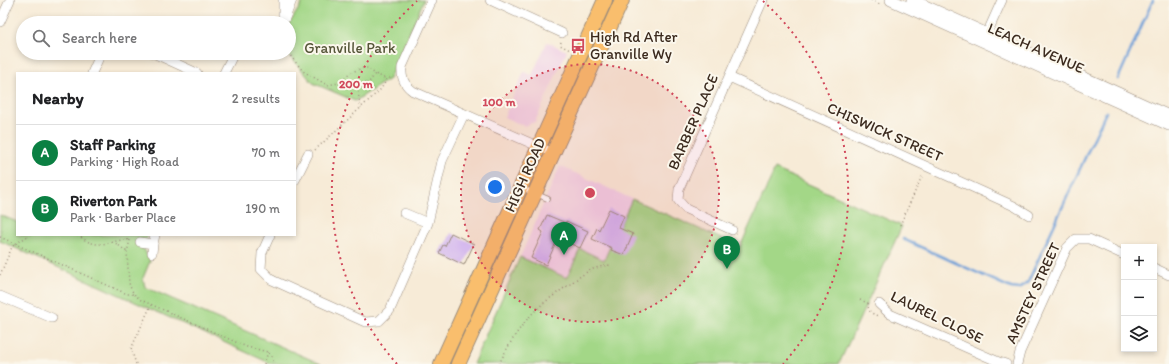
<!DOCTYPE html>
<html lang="en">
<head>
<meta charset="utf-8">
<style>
  body { margin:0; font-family:Itim,sans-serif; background:#f2f2f2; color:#202124 }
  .controls { position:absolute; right:12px; bottom:12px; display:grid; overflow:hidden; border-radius:0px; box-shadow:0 2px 6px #0003 }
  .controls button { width:36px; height:36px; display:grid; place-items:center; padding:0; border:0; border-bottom:1px solid #e0e0e0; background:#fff; color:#202124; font:20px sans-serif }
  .you { position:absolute; left:495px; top:187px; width:14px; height:14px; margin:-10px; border:3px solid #fff; border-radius:50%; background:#1a73e8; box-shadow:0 0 0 6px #1a73e833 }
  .badge { display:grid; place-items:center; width:26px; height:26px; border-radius:50%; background:#0b8043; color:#fff; font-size:13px; font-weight:700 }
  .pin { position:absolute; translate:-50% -33px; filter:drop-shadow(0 1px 2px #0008) }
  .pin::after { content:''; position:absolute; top:21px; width:14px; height:12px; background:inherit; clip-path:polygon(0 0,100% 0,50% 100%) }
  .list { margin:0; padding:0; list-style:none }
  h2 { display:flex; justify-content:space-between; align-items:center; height:52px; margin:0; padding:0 16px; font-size:17px }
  h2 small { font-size:13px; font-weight:400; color:#757577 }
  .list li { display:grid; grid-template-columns:26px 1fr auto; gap:12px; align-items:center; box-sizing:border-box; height:56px; padding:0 16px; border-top:1px solid #e0e0e0 }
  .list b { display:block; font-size:15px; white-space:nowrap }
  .list p { margin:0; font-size:13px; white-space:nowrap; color:#757577 }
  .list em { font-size:13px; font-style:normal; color:#757577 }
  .icon { flex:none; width:22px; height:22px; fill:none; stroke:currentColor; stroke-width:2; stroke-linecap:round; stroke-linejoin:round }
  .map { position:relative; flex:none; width:1169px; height:364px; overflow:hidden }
  .search { position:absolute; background:#fff; box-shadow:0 2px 6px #0003; left:16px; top:16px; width:280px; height:44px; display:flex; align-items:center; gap:10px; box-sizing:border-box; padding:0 14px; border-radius:22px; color:#757577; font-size:15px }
  .panel { position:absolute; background:#fff; box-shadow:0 2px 6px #0003; left:16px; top:72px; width:280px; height:164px; border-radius:0px }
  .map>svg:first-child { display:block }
  .built { fill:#f0d0e5 }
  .green { fill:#a3d787; stroke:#6f8052 }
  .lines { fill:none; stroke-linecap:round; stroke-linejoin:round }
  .stream { stroke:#6c9fd8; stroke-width:2.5 }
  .building { fill:#d0b1ee }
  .service-casing { stroke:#998a7a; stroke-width:6 }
  .minor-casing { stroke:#998a7a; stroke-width:10 }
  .tertiary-casing { stroke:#998a7a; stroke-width:12 }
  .primary-casing { stroke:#998a7a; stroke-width:16 }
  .path { stroke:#998a7a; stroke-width:1.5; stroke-dasharray:1 3; stroke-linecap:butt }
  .service { stroke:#fff; stroke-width:4.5 }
  .minor { stroke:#fff; stroke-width:9 }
  .tertiary { stroke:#fff; stroke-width:11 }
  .primary { stroke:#f9be6d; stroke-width:14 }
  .ring { fill:none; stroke:#d1495b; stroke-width:2; stroke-dasharray:2 4 }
  .labels { text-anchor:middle; stroke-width:4; stroke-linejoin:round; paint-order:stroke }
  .poi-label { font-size:15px; fill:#3b2a1e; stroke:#fbf7ec; text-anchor:start }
  .park-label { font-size:15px; fill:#555538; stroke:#fbf7ec }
  .street-label { font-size:15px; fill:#3b2a1e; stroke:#fbf7ec }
  .centre { fill:#d1495b; stroke:#fbf7ec; stroke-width:2 }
  .ring-label { font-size:12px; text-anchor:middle; font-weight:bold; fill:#d1495b; stroke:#fbf7ec; stroke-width:4; stroke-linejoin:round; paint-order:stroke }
</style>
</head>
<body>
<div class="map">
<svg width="1169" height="364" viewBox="0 0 1169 364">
  <rect width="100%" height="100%" fill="#fbf7ec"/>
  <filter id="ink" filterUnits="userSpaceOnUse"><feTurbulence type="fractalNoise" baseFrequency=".025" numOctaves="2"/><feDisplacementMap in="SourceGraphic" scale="8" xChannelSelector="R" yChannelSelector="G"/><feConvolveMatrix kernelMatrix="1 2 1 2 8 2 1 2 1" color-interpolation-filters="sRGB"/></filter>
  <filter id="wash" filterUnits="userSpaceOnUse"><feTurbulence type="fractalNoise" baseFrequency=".012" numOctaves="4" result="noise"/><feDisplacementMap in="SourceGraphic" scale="16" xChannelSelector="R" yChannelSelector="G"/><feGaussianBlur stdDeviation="0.9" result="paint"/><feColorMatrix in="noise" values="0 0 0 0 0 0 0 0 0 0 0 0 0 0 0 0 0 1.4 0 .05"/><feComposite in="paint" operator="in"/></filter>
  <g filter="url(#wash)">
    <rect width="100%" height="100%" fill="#f7ebd7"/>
    <path class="built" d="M547,42L567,51L535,122L524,126L504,117L524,72L532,75Z
      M560,166L632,199L604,260L567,278L520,257Z"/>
    <path class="green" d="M304,0H424L389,79L355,101L313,83L287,53H289V24Z
      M775,169L902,226L839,364H473L520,257L567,278L580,249L604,260L632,199L740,247Z
      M0,215L17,222V235H148L143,247L150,261L143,278L145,287L321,364H272L0,241Z"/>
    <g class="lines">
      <path class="stream" d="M1118,79L1153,0
        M903,239L1011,288L1020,289L1028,282L1106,112"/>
    </g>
    <g id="blocks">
      <path class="building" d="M609,209L624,216L619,228L633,234L624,255L611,250L612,248L592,239L597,228L599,230Z
        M547,215L566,223V221L588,231L580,248L558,238L546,265L531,258L543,232L540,230Z
        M451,233L474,244L464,265L439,253L443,245L445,246Z"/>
    </g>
  </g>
  <g filter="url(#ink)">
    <use href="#blocks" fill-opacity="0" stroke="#998a7a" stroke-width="1"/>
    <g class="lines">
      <defs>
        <path id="service" d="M522,188L548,199"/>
        <path id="minor" d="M432,0L402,67C401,78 404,85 413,91L553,153
          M490,0L562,33
          M283,18V0
          M0,22L10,0
          M283,23L292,0
          M984,40L1002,0
          M153,53L197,73
          M92,73L101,53
          M224,73L234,53
          M729,77L1014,206L1029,215
          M295,180L308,154
          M404,213L428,223
          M732,230L686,209L678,200L679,189L763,0
          M270,235L262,253L261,269L272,280L365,322L379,321L390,310L428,223L442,161L464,114
          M140,242L153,244
          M152,253L153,244L155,235
          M1154,268L1169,275
          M0,296L52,318
          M879,304L890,314L999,362L1006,364
          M1017,364L1020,352L1067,248L1076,239H1089L1124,255"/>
        <path id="tertiary" d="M891,0L1169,125
          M912,0L1169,116"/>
        <path id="primary" d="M441,364L605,0
          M458,364L622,0"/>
      </defs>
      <use href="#service" class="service-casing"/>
      <use href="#minor" class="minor-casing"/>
      <use href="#tertiary" class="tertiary-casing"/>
      <use href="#primary" class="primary-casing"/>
      <path class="path" d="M871,0L882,5
        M561,42L560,45L570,50
        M288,53L303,71L327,85L339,83L347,86L357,88L370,81L375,74
        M339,83C346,74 357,68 368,68L375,74L387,79
        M357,88L361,108
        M315,150L381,89L387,79L393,77
        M900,225L923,174
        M78,235C82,238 87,242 92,243C105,247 118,238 131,240
        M0,237L127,294H134
        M130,240L127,252L129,283L131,289L134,294L141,300L247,347L268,352L272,357L274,364
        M112,242L117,244L127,252
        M0,275L12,247L15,244L30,235
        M860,300L868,303
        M868,303C868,311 870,313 878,316
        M136,364L131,349L151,305
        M264,364L268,352
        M499,364C508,346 518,329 531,315C542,303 557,293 570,284C585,273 591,267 611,265"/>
      <use href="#service" class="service"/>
      <use href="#minor" class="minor"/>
      <use href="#tertiary" class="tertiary"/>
      <use href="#primary" class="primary"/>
    </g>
  </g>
  <circle cx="590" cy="193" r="129" fill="#d1495b" fill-opacity=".12"/>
  <g class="ring">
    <circle cx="590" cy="193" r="129"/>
    <path d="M397 364A258 258 0 0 1 417 1M763 1A258 258 0 0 1 783 364"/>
  </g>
  <defs>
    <symbol id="bus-bare" viewBox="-9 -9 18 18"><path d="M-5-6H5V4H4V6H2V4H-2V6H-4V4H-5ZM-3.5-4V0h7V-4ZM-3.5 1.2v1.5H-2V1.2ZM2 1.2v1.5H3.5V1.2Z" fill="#d1495b" stroke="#fbf7ec" stroke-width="2.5" paint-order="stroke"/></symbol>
  </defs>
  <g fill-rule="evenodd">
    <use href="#bus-bare" x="567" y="35" width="22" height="22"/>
  </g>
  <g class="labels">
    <g class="poi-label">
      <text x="590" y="42">High Rd After<tspan x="590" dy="17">Granville Wy</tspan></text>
    </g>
    <g class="park-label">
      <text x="350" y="53">Granville Park</text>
    </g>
    <g class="street-label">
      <text transform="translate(1036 48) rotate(24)" y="5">LEACH AVENUE</text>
      <text transform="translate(693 122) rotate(-66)" y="5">BARBER PLACE</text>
      <text transform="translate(885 132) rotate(24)" y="5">CHISWICK STREET</text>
      <text transform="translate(525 175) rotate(-66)" y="5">HIGH ROAD</text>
      <text transform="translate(1033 293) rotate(-65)" y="5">AMSTEY STREET</text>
      <text transform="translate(937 317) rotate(26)" y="5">LAUREL CLOSE</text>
    </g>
  </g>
  <circle cx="590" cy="193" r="6" class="centre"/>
  <g class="ring-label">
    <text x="356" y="88">200 m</text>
    <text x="499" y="106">100 m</text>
  </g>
</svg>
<div class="controls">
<button>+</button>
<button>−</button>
<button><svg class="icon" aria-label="layers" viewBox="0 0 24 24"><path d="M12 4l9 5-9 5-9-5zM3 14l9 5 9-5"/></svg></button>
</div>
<div class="you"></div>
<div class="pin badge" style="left:564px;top:255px">A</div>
<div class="pin badge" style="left:727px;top:269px">B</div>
<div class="search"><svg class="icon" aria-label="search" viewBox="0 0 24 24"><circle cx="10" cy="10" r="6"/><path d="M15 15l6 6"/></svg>Search here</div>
<section class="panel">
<h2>Nearby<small>2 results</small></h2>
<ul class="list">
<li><span class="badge">A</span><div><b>Staff Parking</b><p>Parking · High Road</p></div><em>70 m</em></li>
<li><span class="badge">B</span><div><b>Riverton Park</b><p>Park · Barber Place</p></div><em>190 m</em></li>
</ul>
</section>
</div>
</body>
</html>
